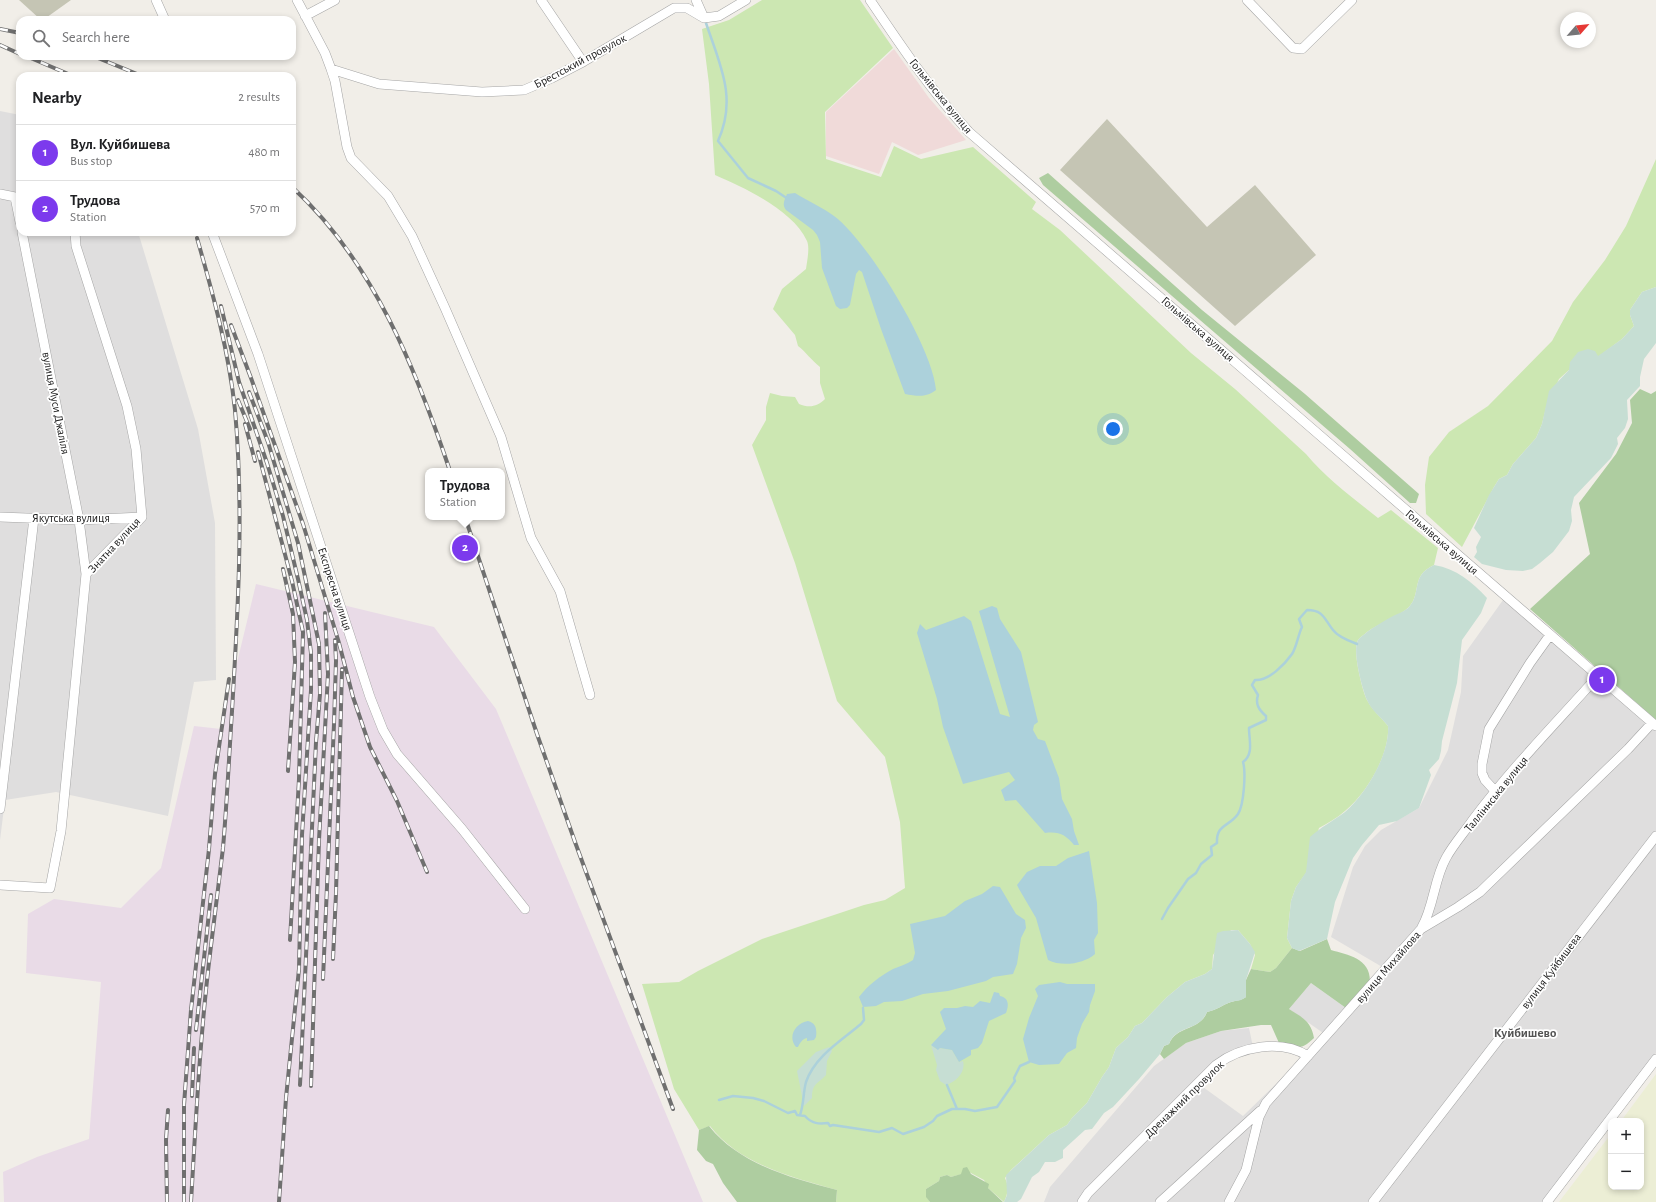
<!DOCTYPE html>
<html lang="en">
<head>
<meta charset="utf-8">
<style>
  body { margin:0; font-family:"Alegreya Sans",sans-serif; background:#f2f2f2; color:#202124 }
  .controls { position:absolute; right:12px; bottom:12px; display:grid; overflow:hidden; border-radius:8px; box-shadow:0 2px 6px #0003 }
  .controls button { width:36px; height:36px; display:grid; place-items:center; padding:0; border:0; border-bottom:1px solid #e0e0e0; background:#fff; color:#202124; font:20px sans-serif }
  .compass { position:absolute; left:1560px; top:12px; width:36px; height:36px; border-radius:50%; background:#fff; box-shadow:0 2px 6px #0003; rotate:62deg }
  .you { position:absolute; left:1113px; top:429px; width:14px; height:14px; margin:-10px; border:3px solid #fff; border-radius:50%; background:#1a73e8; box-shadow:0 0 0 6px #1a73e833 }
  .badge { display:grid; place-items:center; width:26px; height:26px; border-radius:50%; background:#7c3aed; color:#fff; font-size:13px; font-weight:700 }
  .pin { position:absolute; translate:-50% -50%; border:2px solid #fff; box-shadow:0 1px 4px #0006 }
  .popup { position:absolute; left:425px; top:468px; width:80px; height:52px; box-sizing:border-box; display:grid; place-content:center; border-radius:8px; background:#fff; filter:drop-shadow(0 1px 3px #0005); font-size:13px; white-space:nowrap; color:#757577 }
  .popup b { font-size:15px; color:#202124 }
  .popup::after { content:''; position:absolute; left:50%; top:100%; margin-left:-8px; border:8px solid transparent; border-top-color:#fff }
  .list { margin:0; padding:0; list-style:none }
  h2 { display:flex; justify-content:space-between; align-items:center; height:52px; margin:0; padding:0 16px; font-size:17px }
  h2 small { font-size:13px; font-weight:400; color:#757577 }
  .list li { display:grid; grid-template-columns:26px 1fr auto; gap:12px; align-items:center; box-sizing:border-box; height:56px; padding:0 16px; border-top:1px solid #e0e0e0 }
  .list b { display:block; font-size:15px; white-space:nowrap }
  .list p { margin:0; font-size:13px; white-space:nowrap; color:#757577 }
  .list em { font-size:13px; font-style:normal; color:#757577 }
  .icon { flex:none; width:22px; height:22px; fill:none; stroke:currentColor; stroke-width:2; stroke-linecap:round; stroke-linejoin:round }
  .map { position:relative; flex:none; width:1656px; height:1202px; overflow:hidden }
  .search { position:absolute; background:#fff; box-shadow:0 2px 6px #0003; left:16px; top:16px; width:280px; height:44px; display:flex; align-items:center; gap:10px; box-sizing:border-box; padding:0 14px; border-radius:12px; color:#757577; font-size:15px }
  .panel { position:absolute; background:#fff; box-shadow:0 2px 6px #0003; left:16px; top:72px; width:280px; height:164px; border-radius:12px }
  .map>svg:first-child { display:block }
  .residential { fill:#dfdede }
  .commercial { fill:#f0dad9 }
  .industrial { fill:#e9dbe7 }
  .construction { fill:#c5c5b4 }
  .farmland { fill:#eceed5 }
  .grass { fill:#cce7b2 }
  .forest { fill:#aecda0 }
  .wetland { fill:#c6ded3 }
  .water { fill:#acd1db }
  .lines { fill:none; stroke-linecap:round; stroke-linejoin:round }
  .stream { stroke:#acd1db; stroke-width:2.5 }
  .minor-casing { stroke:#a5a5a5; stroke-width:10 }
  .minor { stroke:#fff; stroke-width:9 }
  .rail-casing { stroke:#6f6f6f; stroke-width:4 }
  .rail { stroke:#fff; stroke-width:2.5; stroke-dasharray:8; stroke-linecap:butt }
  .labels { text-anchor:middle; stroke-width:3.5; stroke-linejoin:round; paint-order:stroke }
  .street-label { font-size:12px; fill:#212121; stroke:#fff }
  .neighbourhood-label { font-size:13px; font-weight:bold; fill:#545454; stroke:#fff }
</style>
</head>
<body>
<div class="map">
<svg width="1656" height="1202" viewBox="0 0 1656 1202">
  <rect width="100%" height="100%" fill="#f1eee8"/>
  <path class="residential" d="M0,111L20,115V232H138L198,429L215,523L216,680L194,682L168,816L56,792L5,800L0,840Z
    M1503,600L1656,731V1053L1542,1202H1044L1050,1187L1154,1066L1186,1043L1221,1031L1249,1028L1253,1047L1196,1082L1243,1116L1326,1035L1289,1009L1311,983L1346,1008L1384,968L1331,937L1353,867L1365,846L1381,830L1419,808L1448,750L1461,692L1463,656Z"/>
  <path class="commercial" d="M894,49L929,98L966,140L918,155L892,142L879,174L826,156V112Z"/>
  <path class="industrial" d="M256,584L434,627L496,709L703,1202H4L3,1172L37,1157L89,1139L101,982L26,973L28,914L54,899L121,908L161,868L194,726L221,729Z"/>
  <path class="construction" d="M19,0H71L43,20H41Z
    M1107,119L1207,227L1255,185L1316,255L1235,326L1060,170Z"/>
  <path class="farmland" d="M1656,1074V1202H1559L1611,1134V1187H1641V1121H1621Z"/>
  <path class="grass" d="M762,0H860L893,48L825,112L826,159L881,177L894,146L921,159L973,147L1036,202L1032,209L1060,230L1191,353L1235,389L1306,454C1327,479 1353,498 1378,518L1391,510L1438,548L1434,565C1410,576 1422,593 1409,607C1399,617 1379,623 1367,632C1365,634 1360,637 1358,640C1352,650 1362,689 1367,700C1372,710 1381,717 1388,726C1390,754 1367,793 1345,811C1337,818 1328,823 1319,828L1306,873L1296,887L1291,901L1287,938L1292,948L1276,968L1270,972L1251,969L1255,955L1250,944L1238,930H1231L1213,955L1212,969L1205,974L1185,982L1167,997L1142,1023L1135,1026L1128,1037L1116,1048L1109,1067L1102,1077L1087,1103L1072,1118L1067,1125L1049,1135L1011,1170L1005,1178C1009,1186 1008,1194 1004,1202L988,1188L984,1180L969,1172L951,1177L947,1175L940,1177L939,1181L926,1189V1196L930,1202H836L837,1190C793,1178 739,1164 710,1126L699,1130L674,1089L642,984L679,982L698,971L762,939L864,905L885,900L905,888L900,822L885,757L837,701L795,563L752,445L766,420V407L770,393L782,396L795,397L799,404C809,408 817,407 825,399L820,383V367C811,360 806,352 798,346L795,335L773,309L782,289L806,269C807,261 810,248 807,241C793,210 745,188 715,175L709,84L702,29L729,20Z
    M1656,159V287L1642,292L1630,310V315L1634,326L1622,339L1598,357L1569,370L1559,379L1546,408L1542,424L1536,438L1513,464L1507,475L1499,479L1494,487L1462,547L1426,514L1425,485L1429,457L1449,432L1488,406L1552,341L1573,302L1605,260L1626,226Z"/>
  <path class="forest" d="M1048,173L1202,310L1305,394L1419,494L1416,503H1410L1350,449L1043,185L1039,178Z
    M1640,389L1651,394L1656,391V720L1530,609L1590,554L1579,503L1616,454L1632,423L1630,400Z
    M1327,939L1331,950C1348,955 1370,958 1370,981L1346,1008L1311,983L1289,1009C1303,1018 1311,1021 1314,1038C1301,1051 1295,1048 1279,1043L1271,1025H1261L1221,1031L1186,1043L1164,1059L1160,1054L1164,1046L1169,1044C1177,1025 1200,1031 1207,1012C1217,1010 1222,1005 1231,1002C1237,1000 1240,1001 1246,997V980L1251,969L1270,972L1276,968L1292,948L1300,951Z
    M709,1126C740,1165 792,1178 837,1190L836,1202H737L723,1183L713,1164L706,1161L697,1150L699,1130Z
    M967,1167L971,1174L989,1184L988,1188L1003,1202H930L926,1197V1189L939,1181L940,1177L947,1175L951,1177L961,1174L963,1168Z"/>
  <path class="wetland" d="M1656,287V343L1644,359L1640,377V386L1627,400L1628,419L1625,428L1617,438L1618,444L1611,458L1574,497L1571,510L1572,521L1569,531L1553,552L1540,563L1532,569L1523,571L1506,570L1482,564L1474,557L1477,552L1476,547L1481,537L1474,528L1489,495L1499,479L1507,475L1513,464L1536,438L1542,424L1549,391L1569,370L1570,362L1578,352L1588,349L1595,351L1598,356L1622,339L1634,326L1630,315V310L1642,292Z
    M1434,565C1457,569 1471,581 1487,598L1481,613L1462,640L1457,683L1442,741L1441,751L1439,759L1429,770L1431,775L1419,808L1397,821L1379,825L1362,845L1353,858L1335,902L1327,939L1299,951L1292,948L1287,938L1291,901L1296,887L1306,872L1310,837C1321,827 1333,821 1345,812C1366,794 1390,754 1388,726C1381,717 1371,710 1367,700C1362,688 1352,651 1358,640C1360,637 1365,634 1367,632C1375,626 1384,621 1393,616C1399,613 1404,612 1409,607C1422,593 1410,576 1434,565Z
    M1238,930L1250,944L1255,952L1246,980V997C1240,1002 1237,1000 1231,1002C1222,1005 1217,1010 1207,1012C1199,1032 1177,1024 1169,1044L1164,1046L1160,1054L1139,1079L1113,1107L1104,1113L1092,1129L1085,1130L1063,1150V1158L1055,1162H1045L1039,1172L1032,1177L1021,1199L1017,1202H1004L1007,1195L1006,1175L1049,1135L1067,1125L1072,1118L1087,1103L1102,1077L1109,1067L1116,1048L1128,1037L1135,1026L1142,1023L1167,997L1185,982L1205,974L1212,969L1217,933L1223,931Z
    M931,1045L936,1049L940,1048L952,1050L959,1062L963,1061C966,1072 956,1082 946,1085L940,1081L936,1070L937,1065Z
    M829,1047L832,1051L827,1061L826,1075C818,1084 812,1083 812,1098L804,1106L797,1071L816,1052Z"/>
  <path class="water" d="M795,193C808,201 822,207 834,216C868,241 933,348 936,390C926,398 917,396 905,394L881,329L862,272L859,270L856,274L850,305L847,308L840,309L836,306L822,268L820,242L817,235L813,230L786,210C782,205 784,201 787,194Z
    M992,606L997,608L1000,619L1021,652L1038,722L1034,725L1033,730L1038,739L1045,741L1059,778L1062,799L1072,819L1074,831L1079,845H1074C1066,835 1059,831 1045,833L1016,800L1005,801L1001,790L1015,780L1009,772L963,784L943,727L937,699L917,633L920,624L926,630L964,616L971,621L1000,714L1010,717L979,611Z
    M1089,851L1097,903L1098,933L1094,940L1095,954C1084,964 1062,967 1048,960L1036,918L1019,889L1017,885L1027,872L1040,866H1056L1068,858Z
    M993,886L1000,887L1016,914L1025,920L1026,928L1021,938L1017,964L1013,974L993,977L986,981L948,991L923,994L902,1001L884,1002L876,1006L863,1007L859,997C868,985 880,976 893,969C900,966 907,964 913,960L915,953L910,924L945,916L965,901L982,894Z
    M1060,982L1067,984H1095V991L1090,1005L1089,1012L1082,1024L1077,1038L1076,1048L1067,1053L1059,1064L1039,1065L1029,1062L1023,1039L1029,1018L1038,996L1035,989L1039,985Z
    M994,992L999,993L1000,996C1009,998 1009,1005 1006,1013L989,1021L982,1043L978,1048L971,1050V1055L959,1062L952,1050L940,1048L938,1050L931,1045L946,1029L940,1012L944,1008H957L965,1006L973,1007L980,1001L990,1003Z
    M808,1021C816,1023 817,1029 816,1037L814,1040L807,1041V1038C802,1039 800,1043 798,1047H796C787,1036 796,1023 808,1021Z"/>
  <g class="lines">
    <path class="stream" d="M705,20C719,63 738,97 718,141L748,178L776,191L788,199
      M1162,919L1168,908L1188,879L1196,873L1201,864L1212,855L1211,847L1217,843C1216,824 1229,827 1238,814C1244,805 1246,772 1243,762C1254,754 1249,740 1249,728L1266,720V716C1259,710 1255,704 1258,695L1252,685L1255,680C1269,681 1285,664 1292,654C1297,646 1298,635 1302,627L1299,619L1307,610C1324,610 1324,619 1333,630C1338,637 1349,641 1357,644
      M947,1085L957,1109
      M719,1100L733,1096L753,1098L764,1101L788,1113L795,1111L797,1115L805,1116C812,1124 819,1124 828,1123L830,1126L833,1125L879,1132L892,1128L903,1134L924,1127L933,1121L937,1116L952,1109H965L975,1111L997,1107L1015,1081L1014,1078L1020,1066L1029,1062
      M800,1115C804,1104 803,1093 806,1082C815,1056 842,1040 861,1024L864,1020L863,1008"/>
    <defs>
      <path id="minor" d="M156,0L165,20
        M297,0L325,53L331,69L335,81L347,147L351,158L388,196L412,236L445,308L501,437L531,538L560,591L590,695
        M541,0L583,62
        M696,0L704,18
        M870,0C901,46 932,92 969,132L1656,726
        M1247,0L1293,48L1302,49L1352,0
        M305,16L335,0
        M331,69L379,84L482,92L524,90L552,78L583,62L674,8H687L704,18L719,16L746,0
        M0,194L20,198
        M15,197L20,222
        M22,232L79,520L86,574
        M212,232L258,354L370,697L383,730L397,754L462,829L525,909
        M0,517L79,520L142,517
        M1495,791L1485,780L1482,773V764L1489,729L1530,663L1550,635
        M0,809L34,518
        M0,885L50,888L61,831L86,574L142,517L136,449L127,406L76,246L75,232
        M1422,927C1434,906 1434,879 1446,858C1453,845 1463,834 1472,821C1510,770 1555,724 1598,676
        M1082,1202L1088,1193L1216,1065C1241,1046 1281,1039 1308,1056
        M1160,1202L1260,1111
        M1229,1202L1246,1170L1259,1117L1266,1103L1421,929L1458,907L1480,892L1628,749L1652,723
        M1373,1202L1656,836
        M1547,1202L1656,1059"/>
    </defs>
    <use href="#minor" class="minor-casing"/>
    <use href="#minor" class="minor"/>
    <defs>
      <path id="rail" d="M0,29L20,33
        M0,45L20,54
        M26,56L73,76
        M93,56L142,76
        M292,187C373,261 416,369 450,471
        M221,306L239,382L267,463L283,516L298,579L307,620L311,653V690L302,835L299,969L286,1098L279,1202
        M231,325L251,378L303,524L339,643L353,697L370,747L397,801L427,872
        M249,392L268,442L298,543L319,644L320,694L316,742L300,1085
        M238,400L250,429
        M245,424L255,461
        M258,452L292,581L303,632L299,779L290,940
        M465,517L537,734L575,842L673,1109
        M283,569L293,614L295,662L288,771
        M333,959L336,893L342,669
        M323,979L334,724L336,661L335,640
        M196,1030L211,895
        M311,1086L319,840L328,674L325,613
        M192,1096L194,1048
        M167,1202L166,1140L168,1110
        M184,1202V1105L191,1010L209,849L215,774L229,679
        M191,1202C196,1119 200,1036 210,954C214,919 219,883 223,848C227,802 229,757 232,711C238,611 244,510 235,410C229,352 213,294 197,238"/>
    </defs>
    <use href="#rail" class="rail-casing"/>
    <use href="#rail" class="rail"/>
  </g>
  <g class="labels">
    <g class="street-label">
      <text transform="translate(580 61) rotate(-28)" y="4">Брестський провулок</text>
      <text transform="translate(941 96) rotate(51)" y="4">Гольмівська вулиця</text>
      <text transform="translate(1198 329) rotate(41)" y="4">Гольмівська вулиця</text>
      <text transform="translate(56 403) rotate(79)" y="4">вулиця Муси Джаліля</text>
      <text x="71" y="522">Якутська вулиця</text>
      <text transform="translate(1442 542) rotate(41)" y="4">Гольмівська вулиця</text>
      <text transform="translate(114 545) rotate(-47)" y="4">Знатна вулиця</text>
      <text transform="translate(335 589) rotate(72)" y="4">Експресна вулиця</text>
      <text transform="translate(1496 794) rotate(-51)" y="4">Талліннська вулиця</text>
      <text transform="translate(1388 967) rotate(-49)" y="4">вулиця Михайлова</text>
      <text transform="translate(1551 971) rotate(-53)" y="4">вулиця Куйбишева</text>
      <text transform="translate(1184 1099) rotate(-44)" y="4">Дренажний провулок</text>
    </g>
    <g class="neighbourhood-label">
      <text x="1525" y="1037">Куйбишево</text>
    </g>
  </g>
</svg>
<div class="controls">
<button>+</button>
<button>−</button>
</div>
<svg class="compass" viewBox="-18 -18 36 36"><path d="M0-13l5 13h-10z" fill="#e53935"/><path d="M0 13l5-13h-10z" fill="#757577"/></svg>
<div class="you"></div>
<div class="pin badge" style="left:1602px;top:680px">1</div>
<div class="pin badge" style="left:465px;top:548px">2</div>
<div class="popup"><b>Трудова</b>Station</div>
<div class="search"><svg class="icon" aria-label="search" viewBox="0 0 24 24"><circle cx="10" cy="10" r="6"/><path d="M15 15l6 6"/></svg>Search here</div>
<section class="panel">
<h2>Nearby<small>2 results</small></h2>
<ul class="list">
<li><span class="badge">1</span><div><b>Вул. Куйбишева</b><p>Bus stop</p></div><em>480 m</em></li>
<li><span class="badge">2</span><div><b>Трудова</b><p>Station</p></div><em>570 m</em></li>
</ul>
</section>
</div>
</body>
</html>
